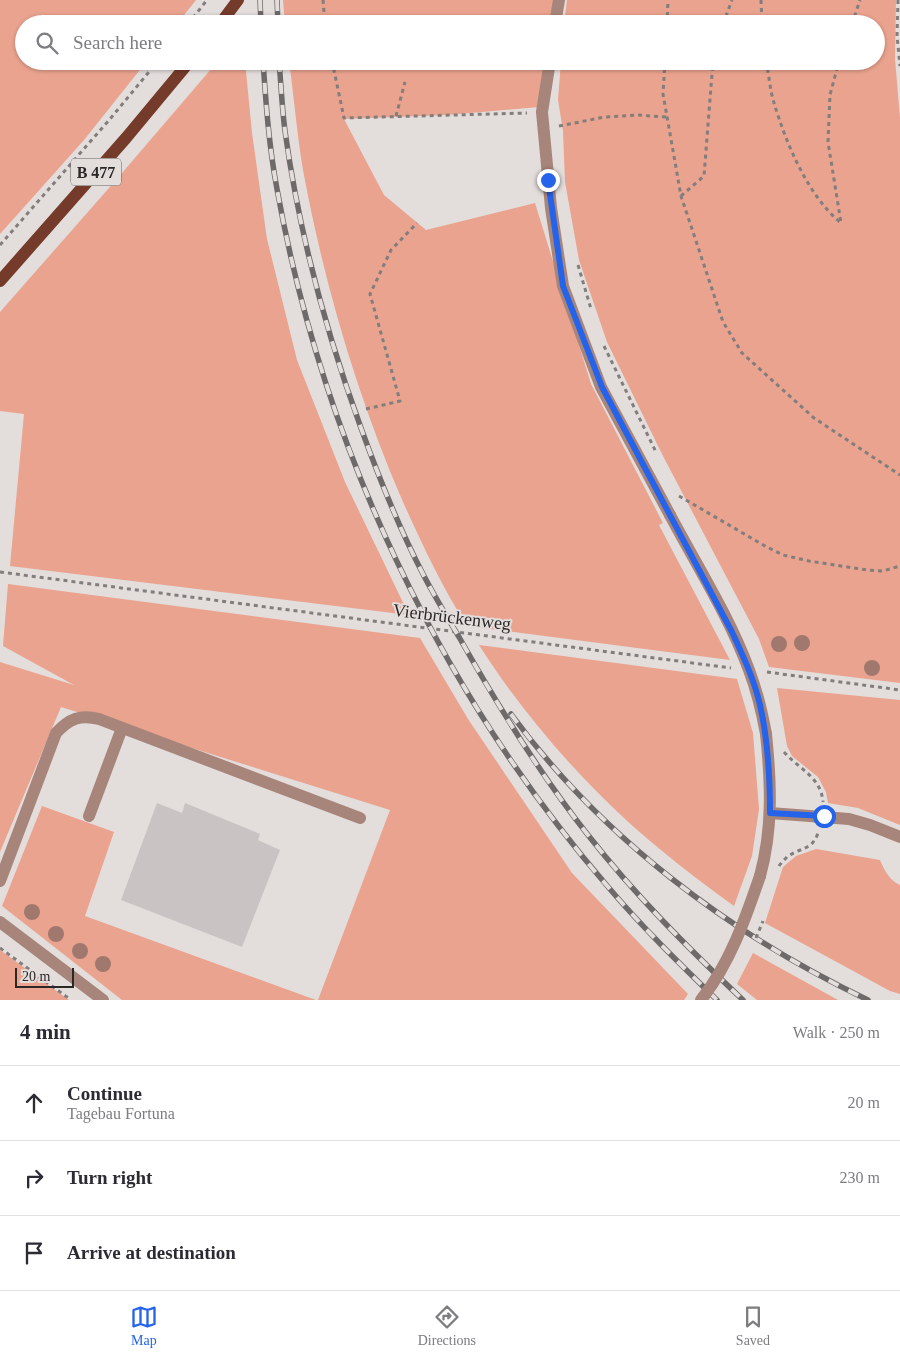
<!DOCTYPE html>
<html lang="en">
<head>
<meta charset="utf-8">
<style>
  body { margin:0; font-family:Georgia,serif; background:#f7f7f7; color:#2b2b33 }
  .scale { position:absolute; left:15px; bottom:12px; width:59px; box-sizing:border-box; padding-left:5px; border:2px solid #2a2827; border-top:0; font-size:14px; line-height:18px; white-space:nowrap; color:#2a2827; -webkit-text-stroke:4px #e3dddc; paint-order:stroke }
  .stop { position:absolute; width:15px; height:15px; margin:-11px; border:4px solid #2563eb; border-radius:50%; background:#fff }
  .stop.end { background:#2563eb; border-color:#fff; box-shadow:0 1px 5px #0008 }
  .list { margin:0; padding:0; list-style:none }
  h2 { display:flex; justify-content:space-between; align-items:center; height:65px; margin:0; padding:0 20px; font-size:21px }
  h2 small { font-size:16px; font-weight:400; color:#7c7c81 }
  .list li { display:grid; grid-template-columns:32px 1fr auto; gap:15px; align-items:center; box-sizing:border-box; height:75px; padding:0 20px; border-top:1px solid #e1e1e2 }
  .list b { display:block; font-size:19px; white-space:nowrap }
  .list p { margin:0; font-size:16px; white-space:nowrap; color:#7c7c81 }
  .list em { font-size:16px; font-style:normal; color:#7c7c81 }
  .icon { flex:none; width:28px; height:28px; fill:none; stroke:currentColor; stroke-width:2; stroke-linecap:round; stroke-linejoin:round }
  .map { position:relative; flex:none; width:900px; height:1000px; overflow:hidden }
  .search { position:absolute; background:#fff; box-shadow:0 1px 4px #0004; left:15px; right:15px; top:15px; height:55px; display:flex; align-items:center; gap:12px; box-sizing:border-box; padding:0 18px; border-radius:28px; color:#7c7c81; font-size:19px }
  .sheet { height:290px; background:#fff }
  nav { display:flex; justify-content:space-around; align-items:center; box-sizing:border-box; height:70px; border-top:1px solid #e1e1e2; background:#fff; font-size:14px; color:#7c7c81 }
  nav a { display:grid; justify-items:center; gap:2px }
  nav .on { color:#2563eb }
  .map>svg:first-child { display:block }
  .green { fill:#eaa38e }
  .building { fill:#c9c4c3 }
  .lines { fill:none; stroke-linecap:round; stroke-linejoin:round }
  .path { stroke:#827e7d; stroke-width:3; stroke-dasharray:4 4; stroke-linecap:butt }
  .minor { stroke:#a8857b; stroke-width:12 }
  .major { stroke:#743a2a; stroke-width:12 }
  .rail-casing { stroke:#6e6a69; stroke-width:5.5 }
  .rail { stroke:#e3dddc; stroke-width:4; stroke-dasharray:11; stroke-linecap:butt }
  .path-bridge { stroke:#827e7d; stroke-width:3; stroke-dasharray:4 4; stroke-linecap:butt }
  .minor-bridge { stroke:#a8857b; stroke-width:12 }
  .tree { fill:#a1786d }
  .route { stroke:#2563eb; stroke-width:6 }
  .labels { text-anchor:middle; stroke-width:4; stroke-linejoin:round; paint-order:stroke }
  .shield { fill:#e3dddc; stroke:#625e5d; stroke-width:1 }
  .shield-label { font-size:16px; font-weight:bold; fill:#2a2827 }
  .street-label { font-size:18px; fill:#2a2827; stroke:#e3dddc }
</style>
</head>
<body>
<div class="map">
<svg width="900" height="1000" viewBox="0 0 900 1000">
  <rect width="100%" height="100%" fill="#e3dddc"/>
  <path class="green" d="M0,0H196L177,24H24V61H147L84,140L0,234Z
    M283,0H557L553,24H285Z
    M567,0H896L895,59L900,118V683L769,667L759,639L663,456L607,342L579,260L565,182L563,131L558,100L561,61H876V24H564Z
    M218,61H245L252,133L267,239L297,360L345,482L409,615L10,566L24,414L0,411V312L116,180Z
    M289,61H547L539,107L447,115L344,119L384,195L426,230L535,203L591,384L663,523L659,525L730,660L467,626C442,587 422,544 403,502C357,396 324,283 303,170C297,134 294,97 289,61Z
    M8,584L420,638L468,719L572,873L688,994L684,1000H318L390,810L61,707L0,852V662L74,685L3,646Z
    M479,645L737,679L753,733L759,809L752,856L734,906C709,888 685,870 661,850C593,795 526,719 479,645Z
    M777,688L900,700V825L858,808L828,803L826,792L818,777L792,756L787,746Z
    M42,806L114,832L85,916L316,1000H122L2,906Z
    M816,849L880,860C884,870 890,881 900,885V994L890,991L765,923L783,867L796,856Z
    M0,950L69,1000H0Z
    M753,953L838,1000H757L737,984Z"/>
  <path class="building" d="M157,803L182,813L185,803L260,834L258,840L280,850L242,947L121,900Z"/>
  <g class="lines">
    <path class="path" d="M323,0L325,24
      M761,0L762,24
      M898,0L897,36L900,66
      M188,24L207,0
      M667,24L668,0
      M723,24L732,0
      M852,24L860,0
      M332,61L344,118L527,113
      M665,61L663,94L681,196L723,322L742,353L814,418L900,475
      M766,61C769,75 770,90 774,103C786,143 808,196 841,223L828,142L830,95L839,61
      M396,116L405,82
      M559,126L605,117L637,115L666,117
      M681,196L704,176L713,61
      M0,245L110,119L158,61
      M578,265L591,309
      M604,346L656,452
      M366,409L400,401L370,294L391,250L417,223
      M679,496L765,546L783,555L809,561L867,570L883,571L900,566
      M0,572L731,668
      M767,672L900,690
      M784,752C800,770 821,777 823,802
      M779,866C781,863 784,860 787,857C800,847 812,851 818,833
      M0,948L71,1000"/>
    <path class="minor" d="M555,24L559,0
      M550,61L542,112L551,208L563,286L601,387L670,515
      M770,813L849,819L870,825L900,837
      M89,816L122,728
      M760,876C773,829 771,782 766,734
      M0,881L56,733C69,719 80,714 99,719L360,818
      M0,922L103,1000"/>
    <path class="major" d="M220,24L238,0
      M0,281L126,138L190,61"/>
    <defs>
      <path id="rail" d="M260,0L261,24
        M277,0L278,24
        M263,61C266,104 269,147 277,189C323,445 439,691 609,888C643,928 680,964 717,1000
        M279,61C281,84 282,108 285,131C299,233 326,332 361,428C379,478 399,528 424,576C435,597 447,617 459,637C498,706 539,773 588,835C635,895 688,948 743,1000
        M511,714C601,837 731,935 868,1000"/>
    </defs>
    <use href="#rail" class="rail-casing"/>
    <use href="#rail" class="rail"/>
    <path class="path-bridge" d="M756,938L763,921"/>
    <path class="minor-bridge" d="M670,515C697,566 729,616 749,670C757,691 762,712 766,734
      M701,1000C730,963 745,920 760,876"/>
  </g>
  <g class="tree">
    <circle cx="802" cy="643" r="8"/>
    <circle cx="779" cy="644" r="8"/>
    <circle cx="872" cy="668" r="8"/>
    <circle cx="32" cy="912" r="8"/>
    <circle cx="56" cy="934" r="8"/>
    <circle cx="80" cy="951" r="8"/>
    <circle cx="103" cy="964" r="8"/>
  </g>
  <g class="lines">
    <path class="route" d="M548,180L563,286L602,387L732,632C743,656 754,679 760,705C768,740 770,776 770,813L824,816"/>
  </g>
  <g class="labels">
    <rect class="shield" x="71" y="158.5" width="50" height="27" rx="4"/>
    <g class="shield-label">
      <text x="96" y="178">B 477</text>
    </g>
    <g class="street-label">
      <text transform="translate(452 617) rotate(7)" y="6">Vierbrückenweg</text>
    </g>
  </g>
</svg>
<div class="scale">20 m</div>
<div class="stop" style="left:824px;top:816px"></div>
<div class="stop end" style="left:548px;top:180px"></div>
<div class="search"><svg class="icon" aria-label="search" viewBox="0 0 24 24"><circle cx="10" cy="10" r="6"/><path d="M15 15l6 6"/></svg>Search here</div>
</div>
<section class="sheet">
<h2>4 min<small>Walk · 250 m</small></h2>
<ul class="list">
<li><svg class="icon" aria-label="ahead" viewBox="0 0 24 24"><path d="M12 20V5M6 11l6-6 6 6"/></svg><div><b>Continue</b><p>Tagebau Fortuna</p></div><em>20 m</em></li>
<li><svg class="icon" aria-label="right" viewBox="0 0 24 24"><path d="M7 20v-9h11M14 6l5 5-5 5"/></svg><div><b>Turn right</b></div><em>230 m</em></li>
<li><svg class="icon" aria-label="arrive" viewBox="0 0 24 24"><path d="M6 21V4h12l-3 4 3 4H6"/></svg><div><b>Arrive at destination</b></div></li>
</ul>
</section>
<nav>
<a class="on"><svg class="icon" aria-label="map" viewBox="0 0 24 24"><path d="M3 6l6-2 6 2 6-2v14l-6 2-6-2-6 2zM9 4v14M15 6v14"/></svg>Map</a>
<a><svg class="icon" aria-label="directions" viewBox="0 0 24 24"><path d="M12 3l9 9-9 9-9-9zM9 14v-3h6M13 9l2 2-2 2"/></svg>Directions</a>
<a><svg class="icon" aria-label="saved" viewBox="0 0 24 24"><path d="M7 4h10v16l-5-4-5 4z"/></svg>Saved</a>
</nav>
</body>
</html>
